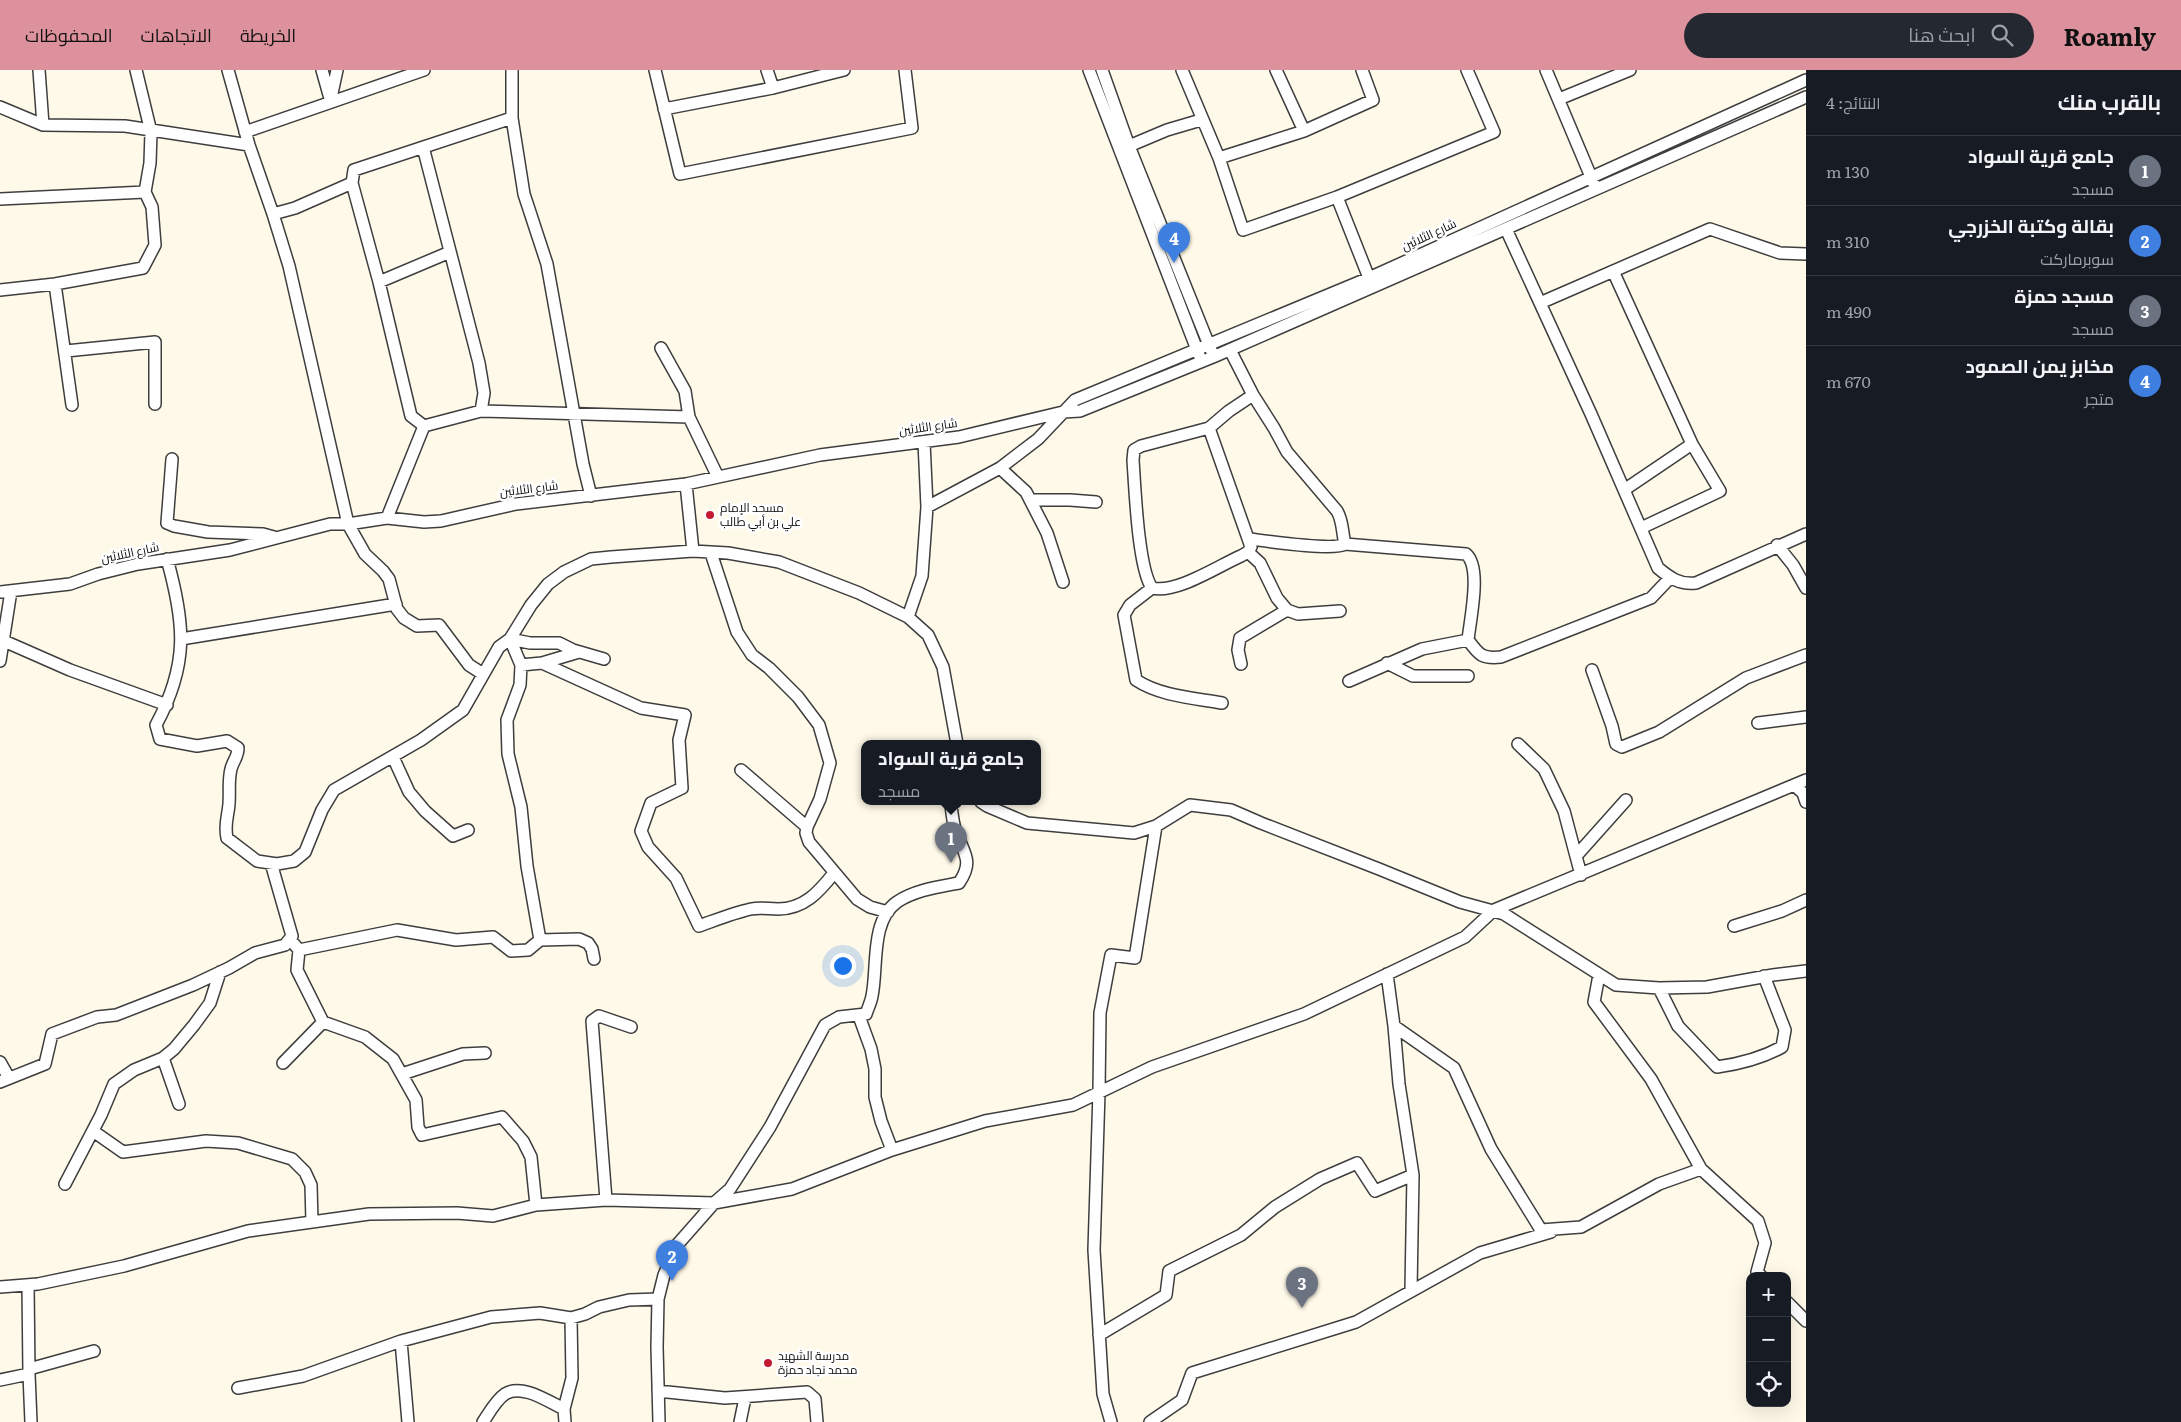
<!DOCTYPE html>
<html lang="ar">
<head>
<meta charset="utf-8">
<style>
  body { margin:0; font-family:Literata,Cairo,serif; background:#242831; color:#f1f3f6; direction:rtl }
  .controls { position:absolute; right:15px; bottom:15px; display:grid; overflow:hidden; border-radius:10px; box-shadow:0 5px 20px #0002 }
  .controls button { width:45px; height:45px; display:grid; place-items:center; padding:0; border:0; border-bottom:1px solid #363941; background:#171b24; color:#f1f3f6; font:25px sans-serif }
  .you { position:absolute; left:842px; top:895px; width:18px; height:18px; margin:-12px; border:4px solid #fff; border-radius:50%; background:#1a73e8; box-shadow:0 0 0 8px #1a73e833 }
  .badge { display:grid; place-items:center; width:32px; height:32px; border-radius:50%; background:#dd919d; color:#fff; font-size:16px; font-weight:700 }
  .pin { position:absolute; translate:-50% -41px; filter:drop-shadow(0 1px 2px #0008) }
  .pin::after { content:''; position:absolute; top:26px; width:18px; height:15px; background:inherit; clip-path:polygon(0 0,100% 0,50% 100%) }
  .popup { position:absolute; left:861px; top:670px; width:180px; height:65px; box-sizing:border-box; display:grid; place-content:center; border-radius:10px; background:#171b24; filter:drop-shadow(0 1px 4px #0005); font-size:16px; white-space:nowrap; color:#9ea1a6 }
  .popup b { font-size:19px; color:#f1f3f6 }
  .popup::after { content:''; position:absolute; left:50%; top:100%; margin-left:-10px; border:10px solid transparent; border-top-color:#171b24 }
  .list { margin:0; padding:0; list-style:none }
  h2 { display:flex; justify-content:space-between; align-items:center; height:65px; margin:0; padding:0 20px; font-size:21px }
  h2 small { font-size:16px; font-weight:400; color:#9ea1a6 }
  .list li { display:grid; grid-template-columns:32px 1fr auto; gap:15px; align-items:center; box-sizing:border-box; height:70px; padding:0 20px; border-top:1px solid #363941 }
  .list b { display:block; font-size:19px; white-space:nowrap }
  .list p { margin:0; font-size:16px; white-space:nowrap; color:#9ea1a6 }
  .list em { font-size:16px; font-style:normal; color:#9ea1a6 }
  .icon { flex:none; width:28px; height:28px; fill:none; stroke:currentColor; stroke-width:2; stroke-linecap:round; stroke-linejoin:round }
  .map { position:relative; flex:none; width:1806px; height:1352px; overflow:hidden; direction:ltr }
  header { display:flex; align-items:center; gap:30px; box-sizing:border-box; height:70px; padding:0 25px; background:#dd919d; color:#111 }
  header strong { font-size:24px }
  nav { display:flex; gap:28px; margin-inline-start:auto; font-size:18px }
  .search { width:350px; height:45px; background:#242831; display:flex; align-items:center; gap:12px; box-sizing:border-box; padding:0 18px; border-radius:28px; color:#9ea1a6; font-size:19px }
  main { display:flex }
  aside { flex:1; background:#171b24 }
  .map>svg:first-child { display:block }
  .lines { fill:none; stroke-linecap:round; stroke-linejoin:round }
  .minor-casing { stroke:#3e3e3e; stroke-width:14 }
  .minor { stroke:#fff; stroke-width:11 }
  .poi-dot { fill:#c41a31; stroke:#fff; stroke-width:2 }
  .labels { text-anchor:middle; stroke-width:5; stroke-linejoin:round; paint-order:stroke }
  .street-label { font-size:12px; fill:#0b0b0b; stroke:#fff }
  .poi-label { font-size:12px; fill:#0b0b0b; stroke:#fff; text-anchor:start }
</style>
</head>
<body>
<header>
<strong>Roamly</strong>
<div class="search"><svg class="icon" aria-label="search" viewBox="0 0 24 24"><circle cx="10" cy="10" r="6"/><path d="M15 15l6 6"/></svg>ابحث هنا</div>
<nav><a>الخريطة</a><a>الاتجاهات</a><a>المحفوظات</a></nav>
</header>
<main>
<aside>
<h2>بالقرب منك<small>النتائج: 4</small></h2>
<ul class="list">
<li><span class="badge" style="background:#6b7280">1</span><div><b>جامع قرية السواد</b><p>مسجد</p></div><em>130 m</em></li>
<li><span class="badge" style="background:#3f7fe0">2</span><div><b>بقالة وكتبة الخزرجي</b><p>سوبرماركت</p></div><em>310 m</em></li>
<li><span class="badge" style="background:#6b7280">3</span><div><b>مسجد حمزة</b><p>مسجد</p></div><em>490 m</em></li>
<li><span class="badge" style="background:#3f7fe0">4</span><div><b>مخابز يمن الصمود</b><p>متجر</p></div><em>670 m</em></li>
</ul>
</aside>
<div class="map">
<svg width="1806" height="1352" viewBox="0 0 1806 1352">
  <rect width="100%" height="100%" fill="#fff9e9"/>
  <g class="lines">
    <defs>
      <path id="minor" d="M39,0L43,55
        M228,0L249,75L273,144L295,138L352,113L354,100L512,48
        M322,0L331,32
        M512,0V48L524,124L547,194L583,394L591,426
        M655,0L680,104L912,58L905,0
        M767,0L773,18
        M1089,0L1199,285
        M1102,0L1129,76L1211,280
        M1182,0L1219,88L1243,160L1337,127L1494,62L1467,0
        M1546,0L1594,114
        M331,28L337,0
        M1559,29L1630,0
        M0,37L43,55L125,56L249,75
        M664,39L773,18L844,0
        M1304,61L1373,30L1362,0
        M245,62L424,0
        M1129,76L1167,60L1201,50
        M423,77L479,293L484,323L481,341
        M1219,88L1304,61L1276,0
        M352,113L379,212L411,346L424,356
        M1337,127L1371,213
        M0,129L145,122
        M273,144L289,196L348,454L365,484L383,501L389,509L397,539L404,548L417,556L439,555L469,595L483,604
        M1506,159L1591,344L1658,498C1670,508 1680,515 1696,513L1806,464
        M1613,201L1692,374L1624,420
        M379,212L450,182
        M55,214L72,335
        M0,220L55,214L143,198L155,175L152,137L145,122L150,93L151,62L136,0
        M1540,233L1710,159L1780,183L1806,184
        M661,278L685,321L689,347L718,407
        M1230,280L1253,325L1274,358L1287,382L1337,441C1343,451 1342,462 1345,474C1334,481 1266,471 1250,469
        M66,281L155,272V334
        M1209,358L1141,376L1134,380L1133,390C1135,418 1138,498 1152,518C1176,524 1218,496 1241,486L1248,482L1251,477L1209,358L1229,341L1253,325
        M172,389L167,453L174,456L208,462L263,464L274,467
        M1000,398L1026,422L1047,463L1063,512
        M686,414L693,481
        M1030,430H1070L1096,432
        M927,437L1000,398L1038,369L1075,330L1369,208L1806,10
        M387,448L424,356L481,341L689,347
        M1641,458L1720,421L1692,374
        M1345,474L1466,484C1482,497 1470,550 1468,570C1479,585 1482,589 1501,587L1651,528L1670,508
        M1777,475L1793,495L1806,518
        M1248,482L1260,493L1277,528L1287,540L1298,544L1340,541
        M711,483L737,562L752,585L769,598L798,627L819,655L830,693L820,729L807,757L806,763L809,772L857,829L870,837L888,842
        M167,489C185,553 189,594 156,655L160,669L197,676L227,671L238,678C238,687 233,691 231,699C228,711 230,721 229,734C228,747 224,754 227,768L257,791L277,794L294,791L305,782L322,740L334,720L421,670L463,640L499,577L510,569L531,535L548,514L564,502L591,489L611,487L693,481L728,483L779,492L859,523L908,547L928,565L943,597L957,674
        M1152,518L1130,535L1124,545L1136,610C1160,626 1194,628 1222,633
        M0,522L70,514L98,504L138,494L230,480L330,454H348L387,448L424,452L441,451L516,434L686,414L820,385L959,367L1063,342L1080,341L1213,287L1806,27
        M908,547L922,506L927,437L924,372
        M181,569L396,534
        M510,569L530,573H559L573,580L604,589
        M510,569L521,595L542,593
        M4,571L70,600L167,635
        M579,582L542,593L641,638L685,645L679,670L682,718L651,733L641,761L648,777L676,808L699,856C716,850 733,843 751,839C761,837 768,839 778,839C804,839 819,822 834,803
        M0,591L11,521
        M1387,593L1413,606H1468
        M1241,594L1238,580L1240,568L1287,540
        M521,595L520,615L507,650L508,684L521,737L527,796L540,870
        M1592,600L1612,656L1616,674L1622,677L1659,662L1746,608L1806,585
        M1349,611L1422,579L1468,570
        M1758,653L1806,647
        M1518,674L1544,699L1564,741L1581,805
        M393,687L409,722L425,741L453,766L468,760
        M741,700L807,757
        M1794,715L1803,723L1806,732
        M981,732L987,736L1027,753L1134,763L1156,756L1190,735L1231,740L1261,753L1379,799L1460,832L1504,844L1616,915L1659,918L1707,917L1773,905L1806,901
        M1576,786L1626,730
        M1734,856L1782,841L1806,830
        M299,880L397,860L456,870L493,867L511,881L528,880L540,870L579,869L588,873L592,879L594,889
        M1387,904L1394,956L1454,998L1491,1079L1541,1160L1581,1157L1659,1114L1701,1099
        M1599,905L1594,932L1651,1009L1701,1099L1758,1151L1765,1173L1757,1202L1761,1206
        M1659,918L1678,956L1717,997C1739,994 1762,988 1782,977L1785,960L1764,906
        M859,946L871,979L875,999V1027L881,1051L892,1080
        M323,952L365,967L393,989L416,1030L418,1057L422,1065L502,1047L523,1071L531,1087L536,1135
        M163,988L179,1034
        M0,992L9,1008
        M283,993L323,952L297,900L299,880L294,874
        M402,1004L463,984L485,983
        M0,1012L45,994L52,964L97,947L116,945L193,915L229,898L255,883L285,875L292,866L271,793
        M93,1061L123,1082L206,1071L238,1073L292,1089L305,1102L311,1115L312,1152
        M65,1114L101,1045L114,1014L134,1000L163,988L174,979L194,955L210,933L220,902
        M606,1130L592,951L599,946L631,957
        M0,1217L38,1214L124,1196L248,1161L369,1144L457,1143L493,1146L536,1135L606,1130L714,1133L792,1119L892,1080L985,1051L1073,1035L1152,997L1304,944L1465,867L1494,840L1806,710
        M1411,1220L1413,1105
        M1787,1232L1806,1251
        M1099,1265L1166,1225L1169,1201L1241,1165L1275,1137L1320,1109L1357,1093L1375,1121L1413,1105L1399,1014L1394,956
        M401,1271L408,1352
        M29,1299L94,1281
        M29,1304L31,1352
        M0,1310L29,1304L28,1215
        M238,1318L303,1306L401,1271L491,1247L540,1243L571,1248L585,1244L599,1237L629,1230L658,1229
        M658,1321L725,1328L807,1322L815,1329L817,1352
        M483,1352C489,1343 496,1330 505,1324C522,1313 549,1332 564,1339
        M565,1352L564,1339L572,1308L571,1248
        M659,1352L657,1277L658,1229L664,1205L677,1175L714,1133L730,1119L770,1057L825,955L839,947L866,944C868,938 871,932 872,926C878,898 870,851 897,832C915,820 938,817 959,813C974,791 964,784 956,762C953,754 952,744 951,735L955,732
        M740,1352L745,1328
        M1111,1352L1103,1324L1094,1180L1099,1022L1100,943L1111,885L1135,888L1156,756
        M1150,1352L1182,1330L1192,1303L1356,1252L1480,1183L1551,1162"/>
    </defs>
    <use href="#minor" class="minor-casing"/>
    <use href="#minor" class="minor"/>
  </g>
  <g class="poi-dot">
    <circle cx="710" cy="445" r="5"/>
    <circle cx="768" cy="1293" r="5"/>
  </g>
  <g class="labels">
    <g class="street-label">
      <text transform="translate(1429 165) rotate(-25)" y="4">شارع الثلاثين</text>
      <text transform="translate(928 357) rotate(-8)" y="4">شارع الثلاثين</text>
      <text transform="translate(529 419) rotate(-7)" y="4">شارع الثلاثين</text>
      <text transform="translate(130 483) rotate(-12)" y="4">شارع الثلاثين</text>
    </g>
    <g class="poi-label">
      <text x="720" y="442">مسجد الإمام<tspan x="720" dy="14">علي بن أبي طالب</tspan></text>
      <text x="778" y="1290">مدرسة الشهيد<tspan x="778" dy="14">محمد نجاد حمزة</tspan></text>
    </g>
  </g>
</svg>
<div class="controls">
<button>+</button>
<button>−</button>
<button><svg class="icon" aria-label="locate" viewBox="0 0 24 24"><circle cx="12" cy="12" r="6"/><path d="M12 2v4M12 18v4M2 12h4M18 12h4"/></svg></button>
</div>
<div class="you"></div>
<div class="pin badge" style="left:951px;top:793px;background:#6b7280">1</div>
<div class="popup"><b>جامع قرية السواد</b>مسجد</div>
<div class="pin badge" style="left:672px;top:1211px;background:#3f7fe0">2</div>
<div class="pin badge" style="left:1302px;top:1238px;background:#6b7280">3</div>
<div class="pin badge" style="left:1174px;top:193px;background:#3f7fe0">4</div>
</div>
</main>
</body>
</html>
